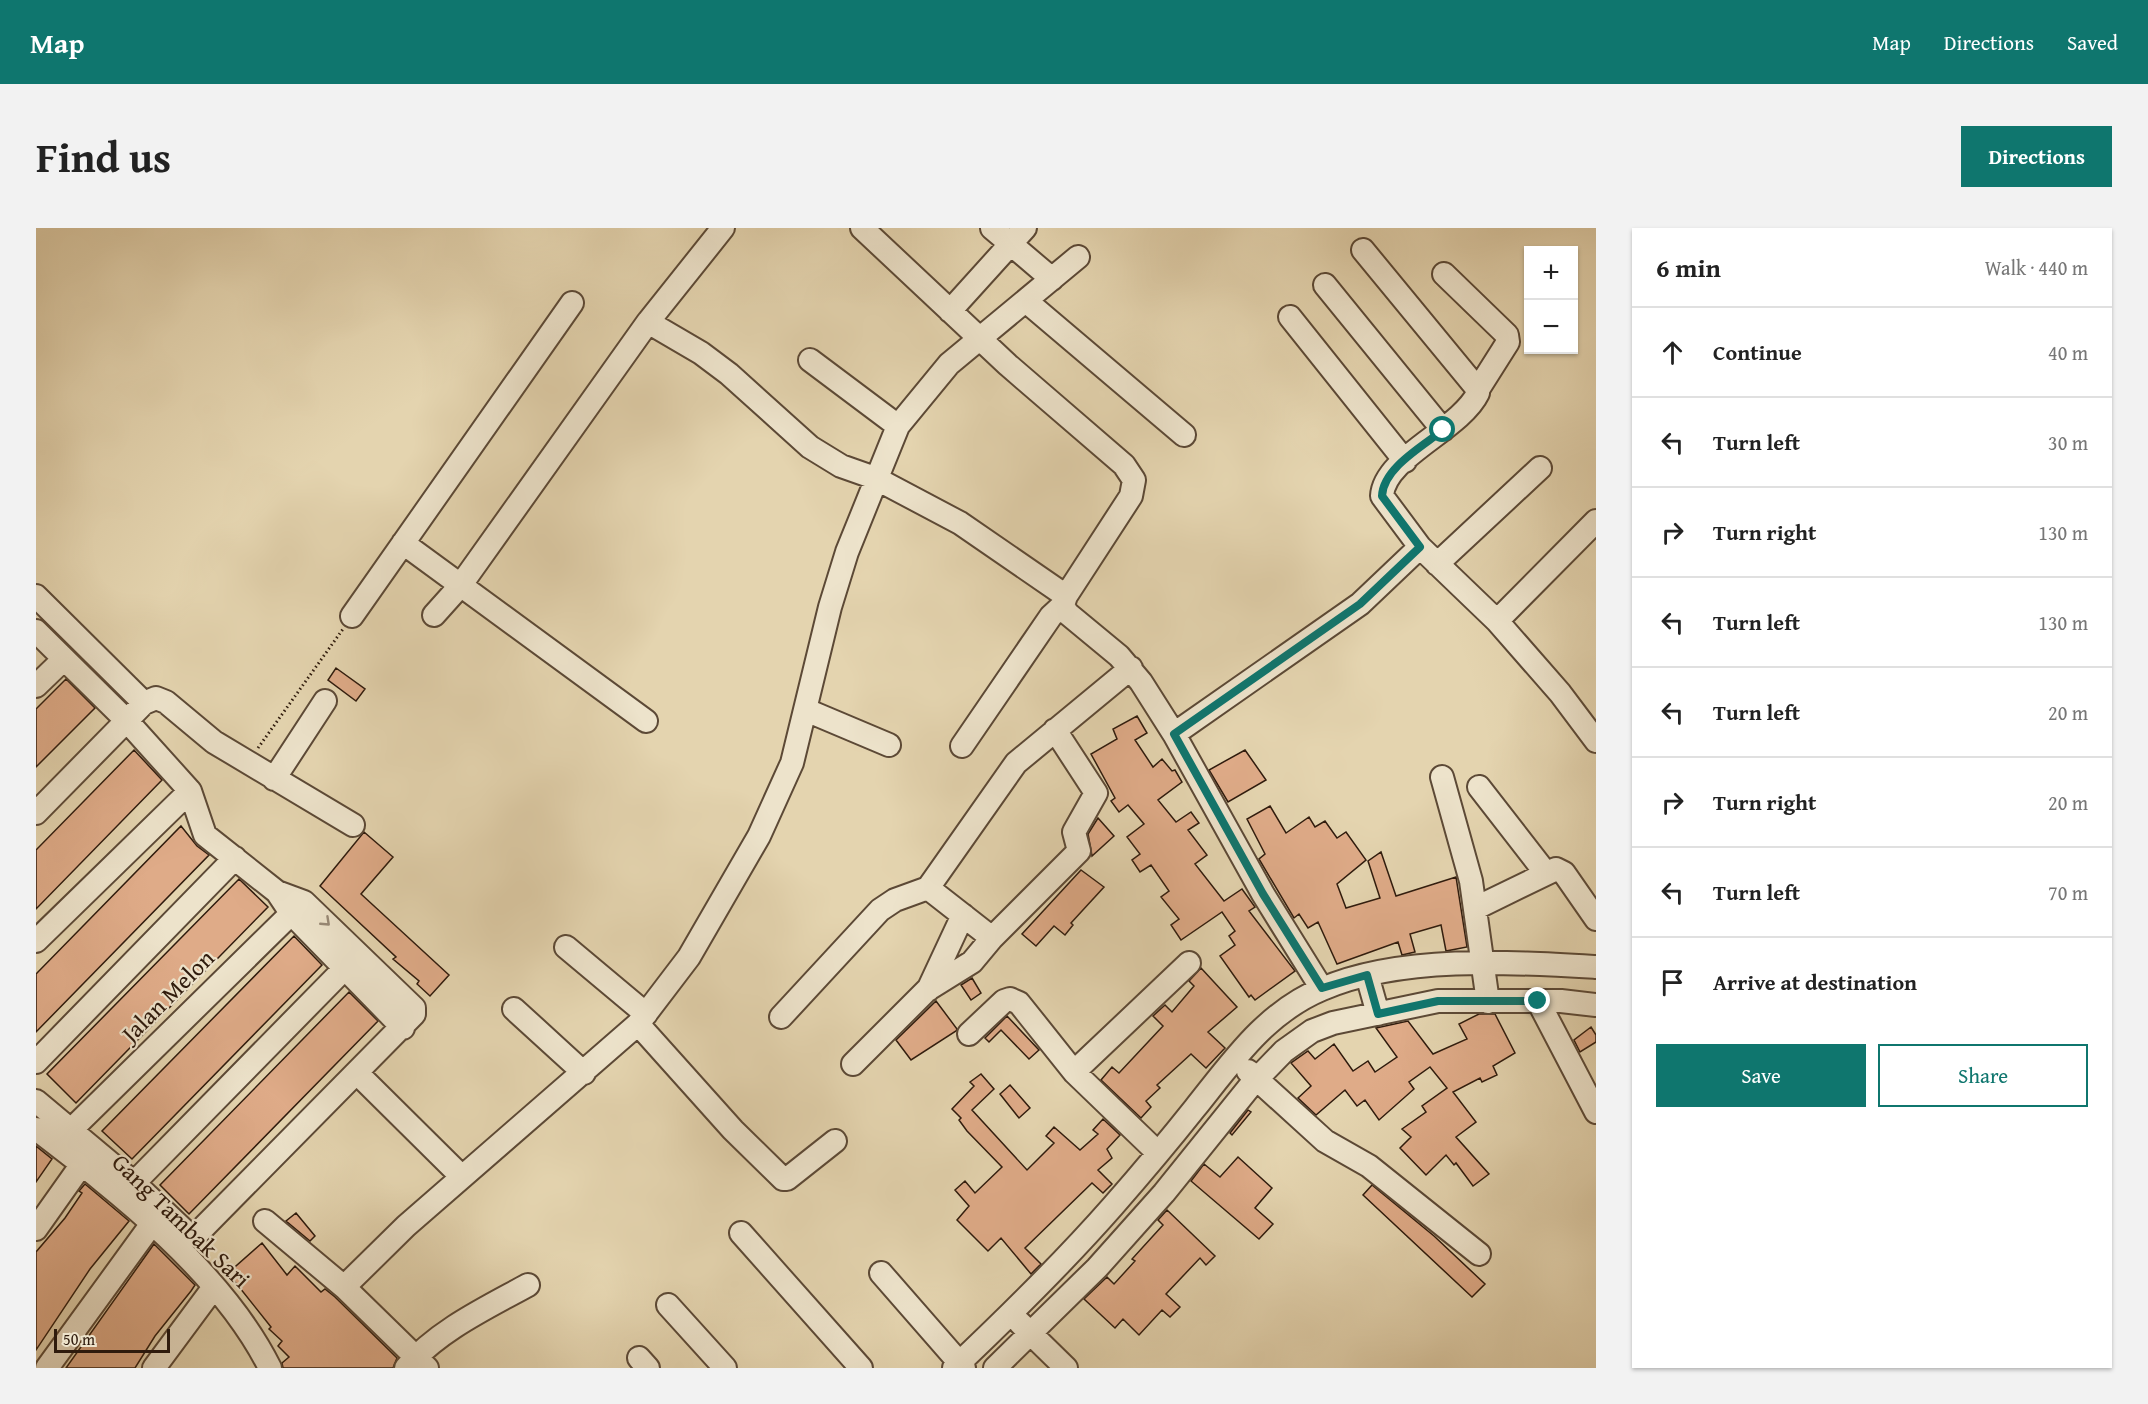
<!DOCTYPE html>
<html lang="en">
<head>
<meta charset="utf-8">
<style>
  body { margin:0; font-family:"Gentium Book Plus",serif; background:#f2f2f2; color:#222 }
  .controls { position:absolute; right:18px; top:18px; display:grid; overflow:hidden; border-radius:0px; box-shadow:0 2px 4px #0004 }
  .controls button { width:54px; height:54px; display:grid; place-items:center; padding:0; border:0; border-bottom:2px solid #e0e0e0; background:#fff; color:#222; font:30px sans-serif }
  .scale { position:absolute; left:18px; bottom:15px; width:116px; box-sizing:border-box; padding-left:6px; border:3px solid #2f1b0d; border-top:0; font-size:16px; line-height:21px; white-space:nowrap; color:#2f1b0d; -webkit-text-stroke:4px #ede3cb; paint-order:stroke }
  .stop { position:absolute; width:18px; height:18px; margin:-14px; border:4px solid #0f766e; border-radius:50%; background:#fff }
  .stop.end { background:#0f766e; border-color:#fff; box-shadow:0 2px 6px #0008 }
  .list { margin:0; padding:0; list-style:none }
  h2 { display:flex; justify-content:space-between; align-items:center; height:78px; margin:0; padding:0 24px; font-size:26px }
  h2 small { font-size:20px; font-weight:400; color:#767676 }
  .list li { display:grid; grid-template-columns:39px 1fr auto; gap:18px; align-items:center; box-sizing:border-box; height:90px; padding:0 24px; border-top:2px solid #e0e0e0 }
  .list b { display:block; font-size:22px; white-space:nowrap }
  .list em { font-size:20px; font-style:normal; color:#767676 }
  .actions { display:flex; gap:12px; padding:18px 24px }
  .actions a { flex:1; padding:14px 0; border:2px solid #0f766e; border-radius:0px; text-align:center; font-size:21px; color:#0f766e }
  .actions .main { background:#0f766e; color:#fff }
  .icon { flex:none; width:33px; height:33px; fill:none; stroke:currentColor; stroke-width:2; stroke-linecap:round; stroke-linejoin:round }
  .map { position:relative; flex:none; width:1560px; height:1140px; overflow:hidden; border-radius:0px }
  header { display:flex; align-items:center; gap:36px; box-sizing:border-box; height:84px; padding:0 30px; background:#0f766e; color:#fff }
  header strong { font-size:28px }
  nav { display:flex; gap:33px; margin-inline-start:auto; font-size:21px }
  .intro { display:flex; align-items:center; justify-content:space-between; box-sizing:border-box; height:144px; padding:0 36px }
  h1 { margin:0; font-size:42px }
  .button { padding:15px 27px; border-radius:0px; background:#0f766e; color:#fff; font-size:21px; font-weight:700 }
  main { display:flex; gap:36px; padding:0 36px }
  aside { flex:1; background:#fff; border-radius:0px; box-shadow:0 2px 4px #0004 }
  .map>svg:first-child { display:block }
  .building { fill:#dfab88; stroke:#2f1b0d; stroke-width:1.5 }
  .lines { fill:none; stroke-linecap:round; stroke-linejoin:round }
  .minor-casing { stroke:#5c4936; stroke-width:26 }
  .path { stroke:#2f1b0d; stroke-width:3; stroke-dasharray:1.5 3; stroke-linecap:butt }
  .minor { stroke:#ede3cb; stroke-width:22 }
  .oneway { stroke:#988976 }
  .route { stroke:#0f766e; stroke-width:8 }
  .labels { text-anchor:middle; stroke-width:4.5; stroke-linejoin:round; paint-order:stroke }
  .street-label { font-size:24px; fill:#2f1b0d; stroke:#ede3cb }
</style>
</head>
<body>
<header>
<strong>Map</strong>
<nav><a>Map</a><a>Directions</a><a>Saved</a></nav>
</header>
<div class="intro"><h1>Find us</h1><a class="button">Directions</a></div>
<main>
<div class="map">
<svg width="1560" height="1140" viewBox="0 0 1560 1140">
  <rect width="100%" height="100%" fill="#e4d4af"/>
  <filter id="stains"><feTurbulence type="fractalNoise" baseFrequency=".00333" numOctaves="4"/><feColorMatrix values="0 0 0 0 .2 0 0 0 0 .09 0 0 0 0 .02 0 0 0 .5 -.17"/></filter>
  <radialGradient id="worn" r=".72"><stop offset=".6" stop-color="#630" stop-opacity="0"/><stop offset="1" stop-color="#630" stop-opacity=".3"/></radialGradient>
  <path class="building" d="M300,440L329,461L320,473L292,452Z
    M30,451L59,480L0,539V481Z
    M1101,488L1111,505L1099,512L1117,539L1126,531L1136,543L1139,542L1146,554L1122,572L1140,594L1155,584L1163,595L1152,602L1171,627L1159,636L1188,673L1206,661L1219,679L1213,683L1259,743L1219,772L1215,767L1213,769L1184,728L1199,717L1193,708L1199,703L1186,684L1145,712L1135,697L1143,691L1125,669L1133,663L1115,637L1104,644L1096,632L1104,626L1091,609L1108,596L1092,577L1083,584L1075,573L1079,570L1055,526L1081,511L1077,501Z
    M98,522L126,552L0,681V622Z
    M1209,522L1230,552L1192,574L1173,542Z
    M1234,578L1250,605L1273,589L1279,599L1289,593L1301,610L1310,604L1330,632L1301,656L1310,680L1344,670L1332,633L1345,624L1360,668L1420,649L1431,719L1410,723L1405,697L1374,706L1379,724L1366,727L1362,714L1301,736L1282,694L1272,700L1263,686L1258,690L1223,631L1229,626L1211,591Z
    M1062,590L1078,608L1056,628L1052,606Z
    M145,598L161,618L173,627L0,804V746Z
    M328,604L357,629L325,666L413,747L394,768L381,756L383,753L357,731L360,729L284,658Z
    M1045,642L1068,659L1035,695L1037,697L1029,707L1018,698L1000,718L986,706Z
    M203,651L232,679L40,875L11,846Z
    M258,708L286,737L96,931L66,903Z
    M1165,740L1201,779L1172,804L1189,820L1170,840L1155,826L1121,857L1124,860L1110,873L1115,879L1105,890L1065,852L1076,839L1083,845L1127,798L1117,788L1129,777L1136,784L1158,758L1153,753Z
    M936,750L945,765L935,772L925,757Z
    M313,764L342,793L153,986L124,957Z
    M900,773L921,801L920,803L875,832L860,812Z
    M1443,786H1459L1479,825L1457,838L1461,847L1446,854L1444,850L1417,864L1440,894L1420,909L1453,946L1437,958L1420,935L1418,937L1410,927L1390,947L1364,920L1375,909L1366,901L1390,884L1386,878L1411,860L1394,839L1373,854L1378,861L1343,892L1329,872L1321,878L1309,862L1280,887L1262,870L1275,858L1255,835L1272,823L1279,831L1298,816L1317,843L1332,833L1339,844L1361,829L1340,800L1372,793L1397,826L1431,811L1423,796Z
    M971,788L1003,822L993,831L965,802L953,814L949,810Z
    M1555,799L1560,807V814L1544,824L1538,812Z
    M945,846L958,861L936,882L991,942L1018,915L1010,908L1018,899L1044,922L1062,906L1057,902L1067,891L1084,907L1071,921L1076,930L1062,942L1076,956L1067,965L1056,955L989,1020L1005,1036L995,1046L965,1010L952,1023L921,992L933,978L919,962L929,953L939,965L966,939L931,903L923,892L925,890L916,881L938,858L934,854Z
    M974,857L994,880L983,890L964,866Z
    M1212,882L1215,884L1196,907L1194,905Z
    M0,918L16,931L0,954Z
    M1202,929L1236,960L1219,980L1237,996L1223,1011L1155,953L1168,936L1184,949Z
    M49,956L93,993L54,1041L0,1122V1024L29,990L46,965L43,963Z
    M1336,957L1398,1008L1449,1056L1436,1069L1327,967Z
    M1131,982L1179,1028L1170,1037L1164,1030L1130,1066L1144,1079L1134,1089L1126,1082L1103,1107L1087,1091L1079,1100L1048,1071L1071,1049L1078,1056L1099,1033L1096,1031L1127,997L1122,992Z
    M260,985L279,1008L274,1013L250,993Z
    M226,1015L251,1047L259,1038L285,1064L289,1061L299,1069L361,1130L357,1140H247L246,1135L253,1129L242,1118L246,1113L233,1101L235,1099L192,1045Z
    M118,1016L159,1057L155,1063L119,1108L99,1140H30Z"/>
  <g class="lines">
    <defs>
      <path id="minor" d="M826,0L972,137L1088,237L1098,252L1095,268L1030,368L1027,377L1031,385L1083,428L1105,454L1138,506L1227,666L1286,761
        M956,0L1016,51
        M1327,22L1439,158L1442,165C1424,202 1348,229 1346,268L1384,319L1461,393L1524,465L1560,513
        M1408,46L1471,107L1472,114L1441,163
        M1289,57L1407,202
        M990,73L1148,207
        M914,83L989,0
        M1254,89L1369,233
        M612,94L665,125L693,146L774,219L805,238L839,250L924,295L1030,368
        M774,132L862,198
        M367,315L610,493
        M1401,336L1504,240
        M0,368L108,475
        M398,387L424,358L612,94L687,0
        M316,388L536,75
        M1461,393L1560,293
        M0,403L91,493L154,563L169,607L241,664L255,685L367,800
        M0,458L28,431
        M770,482L853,517
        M1138,506L1324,376L1384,319
        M926,518L1015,388L1027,377
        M1406,549L1435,653L1452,774
        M238,551L289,473
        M1443,559L1509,644
        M0,585L108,475L120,470L130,474L178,514L317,597
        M892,660L956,710
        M1440,680L1520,641L1528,645L1560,691
        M0,713L154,563
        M530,719L610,786
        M1331,747L1342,786
        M892,762L927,687
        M1502,773L1560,884
        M478,781L548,845
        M745,789L844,682L859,672L892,660L980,535L1095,440
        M602,796L697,902L747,951H751L799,913
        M933,806L968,773L974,771L983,775L1038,844L1122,925
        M0,834L199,630
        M817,836L891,762L936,734L956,710L1043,623L1038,604L1060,565L1019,502
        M1212,843L1289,913L1333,938L1443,1026
        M1038,844L1153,735
        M322,846L426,949
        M0,873L98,955L153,1007L162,1005L378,786V780L268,674L241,664
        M0,901C84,965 186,1044 234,1140
        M35,902L265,676
        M98,955L308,741
        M229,993L308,1059L391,1140
        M0,1001L46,936
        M705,1005L825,1140
        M845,1045L928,1140
        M308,1059L370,998L602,796L653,729L723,608L756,535L794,379L811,324L862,198L913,136L1042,29
        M632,1077L689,1140
        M984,1095L1030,1140
        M603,1130L612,1140
        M11,1140L115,997
        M118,1140L178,1059
        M370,1140C401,1103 450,1080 492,1057
        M918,1140C973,1088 1027,1035 1077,978C1105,946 1132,914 1159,880C1196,834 1229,785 1286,761C1364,727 1476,734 1560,739
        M959,1140L1061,1040L1128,965L1215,857L1248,823L1276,803L1297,795L1402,773H1525L1560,777"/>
    </defs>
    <use href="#minor" class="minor-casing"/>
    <path class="path" d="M222,520L307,401"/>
    <use href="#minor" class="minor"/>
  </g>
  <defs><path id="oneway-chevron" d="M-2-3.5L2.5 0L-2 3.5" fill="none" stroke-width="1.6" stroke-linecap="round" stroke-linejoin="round" transform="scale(1.5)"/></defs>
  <use class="oneway" href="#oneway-chevron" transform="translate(290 694) rotate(43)"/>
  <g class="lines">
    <path class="route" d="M1407,202C1387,218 1347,240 1346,268L1384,319L1324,376L1138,506L1227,666L1286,760L1331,747L1342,786L1402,773H1502"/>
  </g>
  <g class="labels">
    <g class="street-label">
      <text transform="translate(132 768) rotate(-45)" y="8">Jalan Melon</text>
      <text transform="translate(145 993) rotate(44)" y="8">Gang Tambak Sari</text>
    </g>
  </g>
  <rect width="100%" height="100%" filter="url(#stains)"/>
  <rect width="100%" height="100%" fill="url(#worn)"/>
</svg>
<div class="controls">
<button>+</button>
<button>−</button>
</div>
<div class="scale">50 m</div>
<div class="stop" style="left:1407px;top:202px"></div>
<div class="stop end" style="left:1502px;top:773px"></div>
</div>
<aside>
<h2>6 min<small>Walk · 440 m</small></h2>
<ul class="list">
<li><svg class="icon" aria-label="ahead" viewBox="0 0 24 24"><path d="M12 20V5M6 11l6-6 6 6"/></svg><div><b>Continue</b></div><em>40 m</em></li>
<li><svg class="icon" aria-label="left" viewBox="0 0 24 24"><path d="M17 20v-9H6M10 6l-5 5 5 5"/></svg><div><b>Turn left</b></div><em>30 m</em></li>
<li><svg class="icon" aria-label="right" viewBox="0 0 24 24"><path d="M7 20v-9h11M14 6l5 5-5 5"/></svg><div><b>Turn right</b></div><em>130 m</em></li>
<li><svg class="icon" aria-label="left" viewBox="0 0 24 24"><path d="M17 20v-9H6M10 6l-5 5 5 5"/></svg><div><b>Turn left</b></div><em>130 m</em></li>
<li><svg class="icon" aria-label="left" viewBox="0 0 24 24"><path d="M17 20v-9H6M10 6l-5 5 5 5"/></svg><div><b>Turn left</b></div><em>20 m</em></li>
<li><svg class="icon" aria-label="right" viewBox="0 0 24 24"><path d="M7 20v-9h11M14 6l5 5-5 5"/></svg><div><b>Turn right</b></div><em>20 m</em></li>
<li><svg class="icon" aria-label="left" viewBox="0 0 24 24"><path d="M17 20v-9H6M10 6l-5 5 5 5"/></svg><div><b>Turn left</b></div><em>70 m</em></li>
<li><svg class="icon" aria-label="arrive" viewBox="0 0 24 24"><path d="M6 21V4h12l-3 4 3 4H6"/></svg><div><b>Arrive at destination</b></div></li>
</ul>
<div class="actions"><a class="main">Save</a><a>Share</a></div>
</aside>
</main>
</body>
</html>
